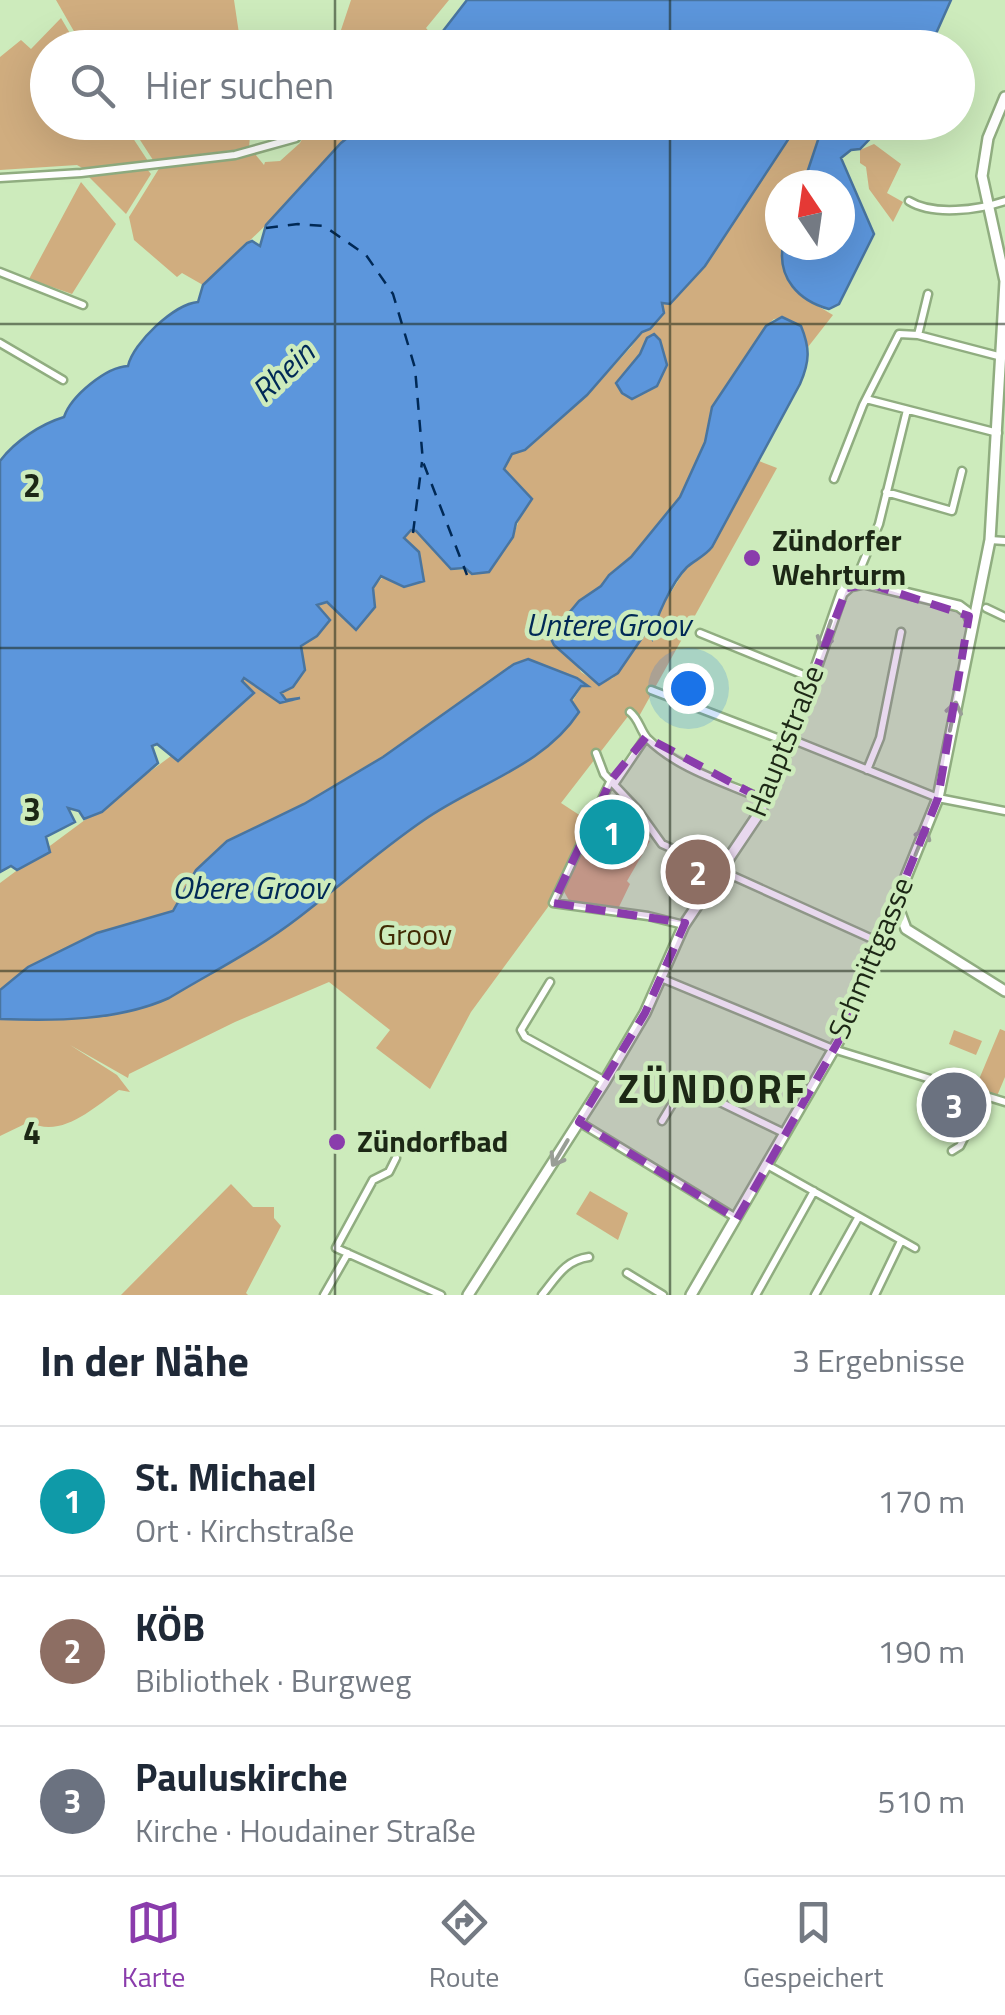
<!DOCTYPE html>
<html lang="de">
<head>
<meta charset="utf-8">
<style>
  body { margin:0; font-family:"Titillium Web",sans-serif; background:#f2f2f3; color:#1f2937 }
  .compass { position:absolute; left:765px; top:170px; width:90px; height:90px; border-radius:50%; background:#fff; box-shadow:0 10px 40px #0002; rotate:347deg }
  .you { position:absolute; left:688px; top:688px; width:35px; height:35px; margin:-25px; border:8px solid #fff; border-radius:50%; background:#1a73e8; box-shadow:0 0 0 15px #1a73e833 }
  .badge { display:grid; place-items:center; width:65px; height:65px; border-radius:50%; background:#8a3cac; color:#fff; font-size:32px; font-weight:700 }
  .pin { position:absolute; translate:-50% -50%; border:5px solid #fff; box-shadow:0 2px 10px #0006 }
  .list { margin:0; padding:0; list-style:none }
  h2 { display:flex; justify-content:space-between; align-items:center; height:130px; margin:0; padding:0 40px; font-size:42px }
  h2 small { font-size:32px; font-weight:400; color:#747a83 }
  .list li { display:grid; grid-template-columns:65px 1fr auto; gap:30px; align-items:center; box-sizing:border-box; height:150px; padding:0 40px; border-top:2px solid #e0e1e3 }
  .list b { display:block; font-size:38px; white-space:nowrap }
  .list p { margin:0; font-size:32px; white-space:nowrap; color:#747a83 }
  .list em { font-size:32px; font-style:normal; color:#747a83 }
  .icon { flex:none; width:55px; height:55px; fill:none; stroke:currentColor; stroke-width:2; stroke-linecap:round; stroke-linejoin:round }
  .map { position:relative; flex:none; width:1005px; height:1295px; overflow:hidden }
  .search { position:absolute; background:#fff; box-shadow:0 10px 40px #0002; left:30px; right:30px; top:30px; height:110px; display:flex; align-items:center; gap:25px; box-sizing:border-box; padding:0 35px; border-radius:55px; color:#747a83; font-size:38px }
  .sheet { height:580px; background:#fff }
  nav { display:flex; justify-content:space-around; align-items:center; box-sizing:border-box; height:140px; border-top:2px solid #e0e1e3; background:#fff; font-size:28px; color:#747a83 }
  nav a { display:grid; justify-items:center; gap:5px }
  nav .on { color:#8a3cac }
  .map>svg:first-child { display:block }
  .green { fill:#d0ad7f }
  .water { fill:#5c96dc; stroke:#4975a0; stroke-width:2.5 }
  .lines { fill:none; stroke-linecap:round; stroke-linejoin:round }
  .ferry { stroke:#002956; stroke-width:2.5; stroke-dasharray:12 10; stroke-linecap:butt }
  .street-casing { stroke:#90ad80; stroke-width:11 }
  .secondary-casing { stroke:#90ad80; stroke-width:14 }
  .street { stroke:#fff; stroke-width:6 }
  .secondary { stroke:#fff; stroke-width:9 }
  .oneway { stroke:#999e96 }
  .marked { fill:#8a3cac; fill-opacity:0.2; stroke:#8a3cac; stroke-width:8; stroke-dasharray:20 12; stroke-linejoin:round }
  .grid { fill:none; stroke:#1c2715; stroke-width:2.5; stroke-opacity:0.55 }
  .poi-dot { fill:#8a3cac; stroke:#cdebbc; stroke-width:4 }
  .labels { text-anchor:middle; stroke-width:9; stroke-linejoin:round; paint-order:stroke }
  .poi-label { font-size:30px; font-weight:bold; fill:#1c2715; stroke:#cdebbc; text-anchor:start }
  .street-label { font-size:30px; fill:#1c2715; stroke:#cdebbc }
  .park-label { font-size:30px; fill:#412a04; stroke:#cdebbc }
  .water-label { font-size:32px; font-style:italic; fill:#002956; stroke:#cdebbc }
  .district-label { font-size:40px; font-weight:bold; letter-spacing:2.5px; fill:#1c2715; stroke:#cdebbc }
  .grid-label { font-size:32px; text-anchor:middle; font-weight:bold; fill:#1c2715; stroke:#cdebbc; stroke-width:9; stroke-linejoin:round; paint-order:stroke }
</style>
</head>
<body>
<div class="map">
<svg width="1005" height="1295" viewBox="0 0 1005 1295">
  <rect width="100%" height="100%" fill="#cdebbc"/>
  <path class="green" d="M56,0H234L241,47H83Z
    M351,0H449L426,28L436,40L434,47L335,48Z
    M61,18L78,47L48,48V122L123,123L148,161L84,169L77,165L0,170V57L21,40L31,49Z
    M129,123H251L249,148L153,160Z
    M310,123H367L341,143L266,225L203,285L182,273L177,277L134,240L129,217L160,167L255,154L264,165L265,162L280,161L300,143Z
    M799,123H820L822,127L803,185H780V245H783C777,285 803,297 833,315L808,347L786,318L774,319L766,326L712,407L705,442L680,497L631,557L609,575L601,586L579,601L564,619L554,624L581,672L599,684L613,678L646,631L651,637L654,621L661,608L688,565L712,547L759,461L777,468L637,720L629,715L561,803L587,820L548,907L471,1012L430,1089L376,1048L390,1030L329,982L235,1022L129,1074L128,1078L70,1045L117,1075L130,1092L119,1090C92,1109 61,1139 29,1122L0,1136V1019L126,1013L169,998L430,816L540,752L582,686L577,678L532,660L517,662L383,757L304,804L227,841L196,870L174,911L97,933L28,967L0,990V883L171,756L178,761L253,694L242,680L245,678L280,703L297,700H286L281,693L293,687L298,677L299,650L316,605L373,588L410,547L403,538L411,530L416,531L451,569L489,572L513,537L521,514L504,469L512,454L525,450L587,395L631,347L661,303L705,266Z
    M874,144L901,164L887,193L903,202L893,222L869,189L866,167L860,163V150Z
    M147,169L151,174L126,214L88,176Z
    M81,182L116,224L72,294L29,279Z
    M597,812L650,841L627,881L630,884L617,911L571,904L562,888Z
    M1000,1029L1005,1031V1077L997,1096L975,1089Z
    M954,1030L982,1041L976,1055L949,1044Z
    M231,1184L253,1207H274V1218L281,1226L246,1293L248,1295H121Z
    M590,1191L628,1213L618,1240L576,1214Z"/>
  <path class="water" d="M467,0H951L930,47H434L436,40Z
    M367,122L799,123L705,266L670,304L662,303L664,313L650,329L642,332L587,395L525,450L512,454L504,469L532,499L516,523L513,537L489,572L472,574L465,568L451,569L416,531L411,530L404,538L419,552L424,581L404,587L381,576L373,588L375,607L356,630L327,602L317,605L330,620L317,636L301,646L305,670L293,687L281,693L286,700L300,698L280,703L244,678L242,681L254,693L178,761L157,744L152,746L158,763L102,812L84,819L79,811L68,808L75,822L46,837L50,852L17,870L11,866L0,872V461C15,441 41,424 64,417C71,396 106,367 128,366C133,343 174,304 198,302L203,285L247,243L252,241L260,246L266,225L341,143Z
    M820,123H885L860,149L851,150L841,158L874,234L839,304L829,309C799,301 777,278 783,245H840V185H803L822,128Z
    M782,317L801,326C810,348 810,361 800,384L712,547C705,556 695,560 687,567C672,582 654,620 652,639L646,632L618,673L599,685L554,645L550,637L555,622L564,619L579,601L601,586L609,575L631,557L680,497L705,442L712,407L766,326Z
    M654,334L660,340L667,365L657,386L632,399L622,393L616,383L640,354L647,338Z
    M528,659L577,678L588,686H581L571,700L579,712C543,767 475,784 424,820C380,850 341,885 298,918C258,949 212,972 169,998C118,1021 55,1021 0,1019V990L28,967L97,933L173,911L196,870L227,841L304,804L383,757L514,664Z"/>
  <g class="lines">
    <path class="ferry" d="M266,228L298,224L324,226L366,255L393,294L415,368L423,462L467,575
      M413,533L422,462"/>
    <defs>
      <path id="street" d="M0,178L81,173L235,155L296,138
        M909,201C933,216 978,210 1005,201
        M0,272L83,305
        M918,335L928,294
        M0,343L63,380
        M866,399L998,433
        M834,479L863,405L899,334L918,335L1002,357
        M886,492L952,511L962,471
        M990,540L1005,541
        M806,572L847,588
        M854,584L879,524L907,410
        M986,608L1005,617
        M700,633L811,678
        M651,690L790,743
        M630,712C639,719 640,730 647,738C677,769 727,783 765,800
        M791,739L938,798L1005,811
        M596,753L604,774L637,809L662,844L879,942
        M867,770L880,738L901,632
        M611,780L553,903L648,916L684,925
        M615,783L646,737
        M661,978L833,1049L1005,1102
        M550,982L521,1030L525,1037L605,1081
        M662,1121L683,1086H687L784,1133
        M579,1122L736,1218
        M952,1151L960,1146L985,1096
        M396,1158L389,1172L373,1180L336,1248L441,1295
        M767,1165L915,1248
        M627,1273L663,1295
        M324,1295L348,1253
        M542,1295C556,1278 565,1260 589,1257
        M756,1295L814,1191
        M815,1295L858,1218
        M875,1295L901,1241"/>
      <path id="secondary" d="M896,902L906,929L1005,991
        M468,1295L605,1081L645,1013L684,925L760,812L790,743L842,593L850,586L864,583L959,606L967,612L971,621
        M691,1295L842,1035L938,798L990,540L1005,281L982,176L988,138L1005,97"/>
    </defs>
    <use href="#street" class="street-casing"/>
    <use href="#secondary" class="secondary-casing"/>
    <use href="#street" class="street"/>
    <use href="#secondary" class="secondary"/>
  </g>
  <defs><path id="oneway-shaft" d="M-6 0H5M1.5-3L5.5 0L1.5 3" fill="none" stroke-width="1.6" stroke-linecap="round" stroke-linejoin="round" transform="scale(2.5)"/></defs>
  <g class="oneway">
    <use href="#oneway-shaft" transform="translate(826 635) rotate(109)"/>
    <use href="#oneway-shaft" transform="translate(953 716) rotate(-78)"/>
    <use href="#oneway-shaft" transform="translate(921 841) rotate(-68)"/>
    <use href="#oneway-shaft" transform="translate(560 1153) rotate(121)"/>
  </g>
  <path class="marked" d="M870,584L969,616L938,798L842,1035L737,1219L579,1122L645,1013L685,923L553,903L611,780L646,737L766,801L847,588Z"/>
  <path class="grid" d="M335,0V48M670,0V48M335,122V1295M670,122V1295M0,324H1005M0,648H1005M0,971H1005"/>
  <g class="poi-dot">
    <circle cx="752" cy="558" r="10"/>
    <circle cx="337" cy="1142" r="10"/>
  </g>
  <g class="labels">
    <g class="poi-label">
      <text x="772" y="551">Zündorfer<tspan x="772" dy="34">Wehrturm</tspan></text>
      <text x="357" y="1152">Zündorfbad</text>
    </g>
    <g class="street-label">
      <text transform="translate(785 741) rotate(-68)" y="10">Hauptstraße</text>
      <text transform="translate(871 958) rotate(-67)" y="10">Schmittgasse</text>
    </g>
    <g class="park-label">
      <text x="415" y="945">Groov</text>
    </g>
    <g class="water-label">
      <text transform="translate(283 372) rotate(-43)" y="11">Rhein</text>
      <text x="608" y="636">Untere Groov</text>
      <text x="250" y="899">Obere Groov</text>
    </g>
    <g class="district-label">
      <text x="713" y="1103">ZÜNDORF</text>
    </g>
  </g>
  <g class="grid-label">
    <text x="32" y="497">2</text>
    <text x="32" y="821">3</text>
    <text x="32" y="1144">4</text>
  </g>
</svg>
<svg class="compass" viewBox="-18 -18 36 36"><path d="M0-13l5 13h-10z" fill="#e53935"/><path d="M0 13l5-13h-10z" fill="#747a83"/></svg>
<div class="you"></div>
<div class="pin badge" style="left:612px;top:832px;background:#0f9aa8">1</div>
<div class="pin badge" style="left:698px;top:872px;background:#8d6e63">2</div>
<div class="pin badge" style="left:954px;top:1105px;background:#6b7280">3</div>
<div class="search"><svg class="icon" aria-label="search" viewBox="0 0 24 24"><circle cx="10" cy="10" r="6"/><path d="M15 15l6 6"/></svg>Hier suchen</div>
</div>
<section class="sheet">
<h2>In der Nähe<small>3 Ergebnisse</small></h2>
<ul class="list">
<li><span class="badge" style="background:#0f9aa8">1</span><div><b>St. Michael</b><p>Ort · Kirchstraße</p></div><em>170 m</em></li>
<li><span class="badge" style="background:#8d6e63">2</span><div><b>KÖB</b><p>Bibliothek · Burgweg</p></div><em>190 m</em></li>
<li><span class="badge" style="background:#6b7280">3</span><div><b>Pauluskirche</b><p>Kirche · Houdainer Straße</p></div><em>510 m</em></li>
</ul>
</section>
<nav>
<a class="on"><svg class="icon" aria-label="map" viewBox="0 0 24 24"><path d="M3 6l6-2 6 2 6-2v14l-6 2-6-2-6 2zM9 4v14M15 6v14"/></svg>Karte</a>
<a><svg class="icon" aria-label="directions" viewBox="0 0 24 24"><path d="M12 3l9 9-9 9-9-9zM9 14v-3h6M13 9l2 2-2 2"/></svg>Route</a>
<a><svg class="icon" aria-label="saved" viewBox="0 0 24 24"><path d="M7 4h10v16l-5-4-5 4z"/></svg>Gespeichert</a>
</nav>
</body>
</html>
